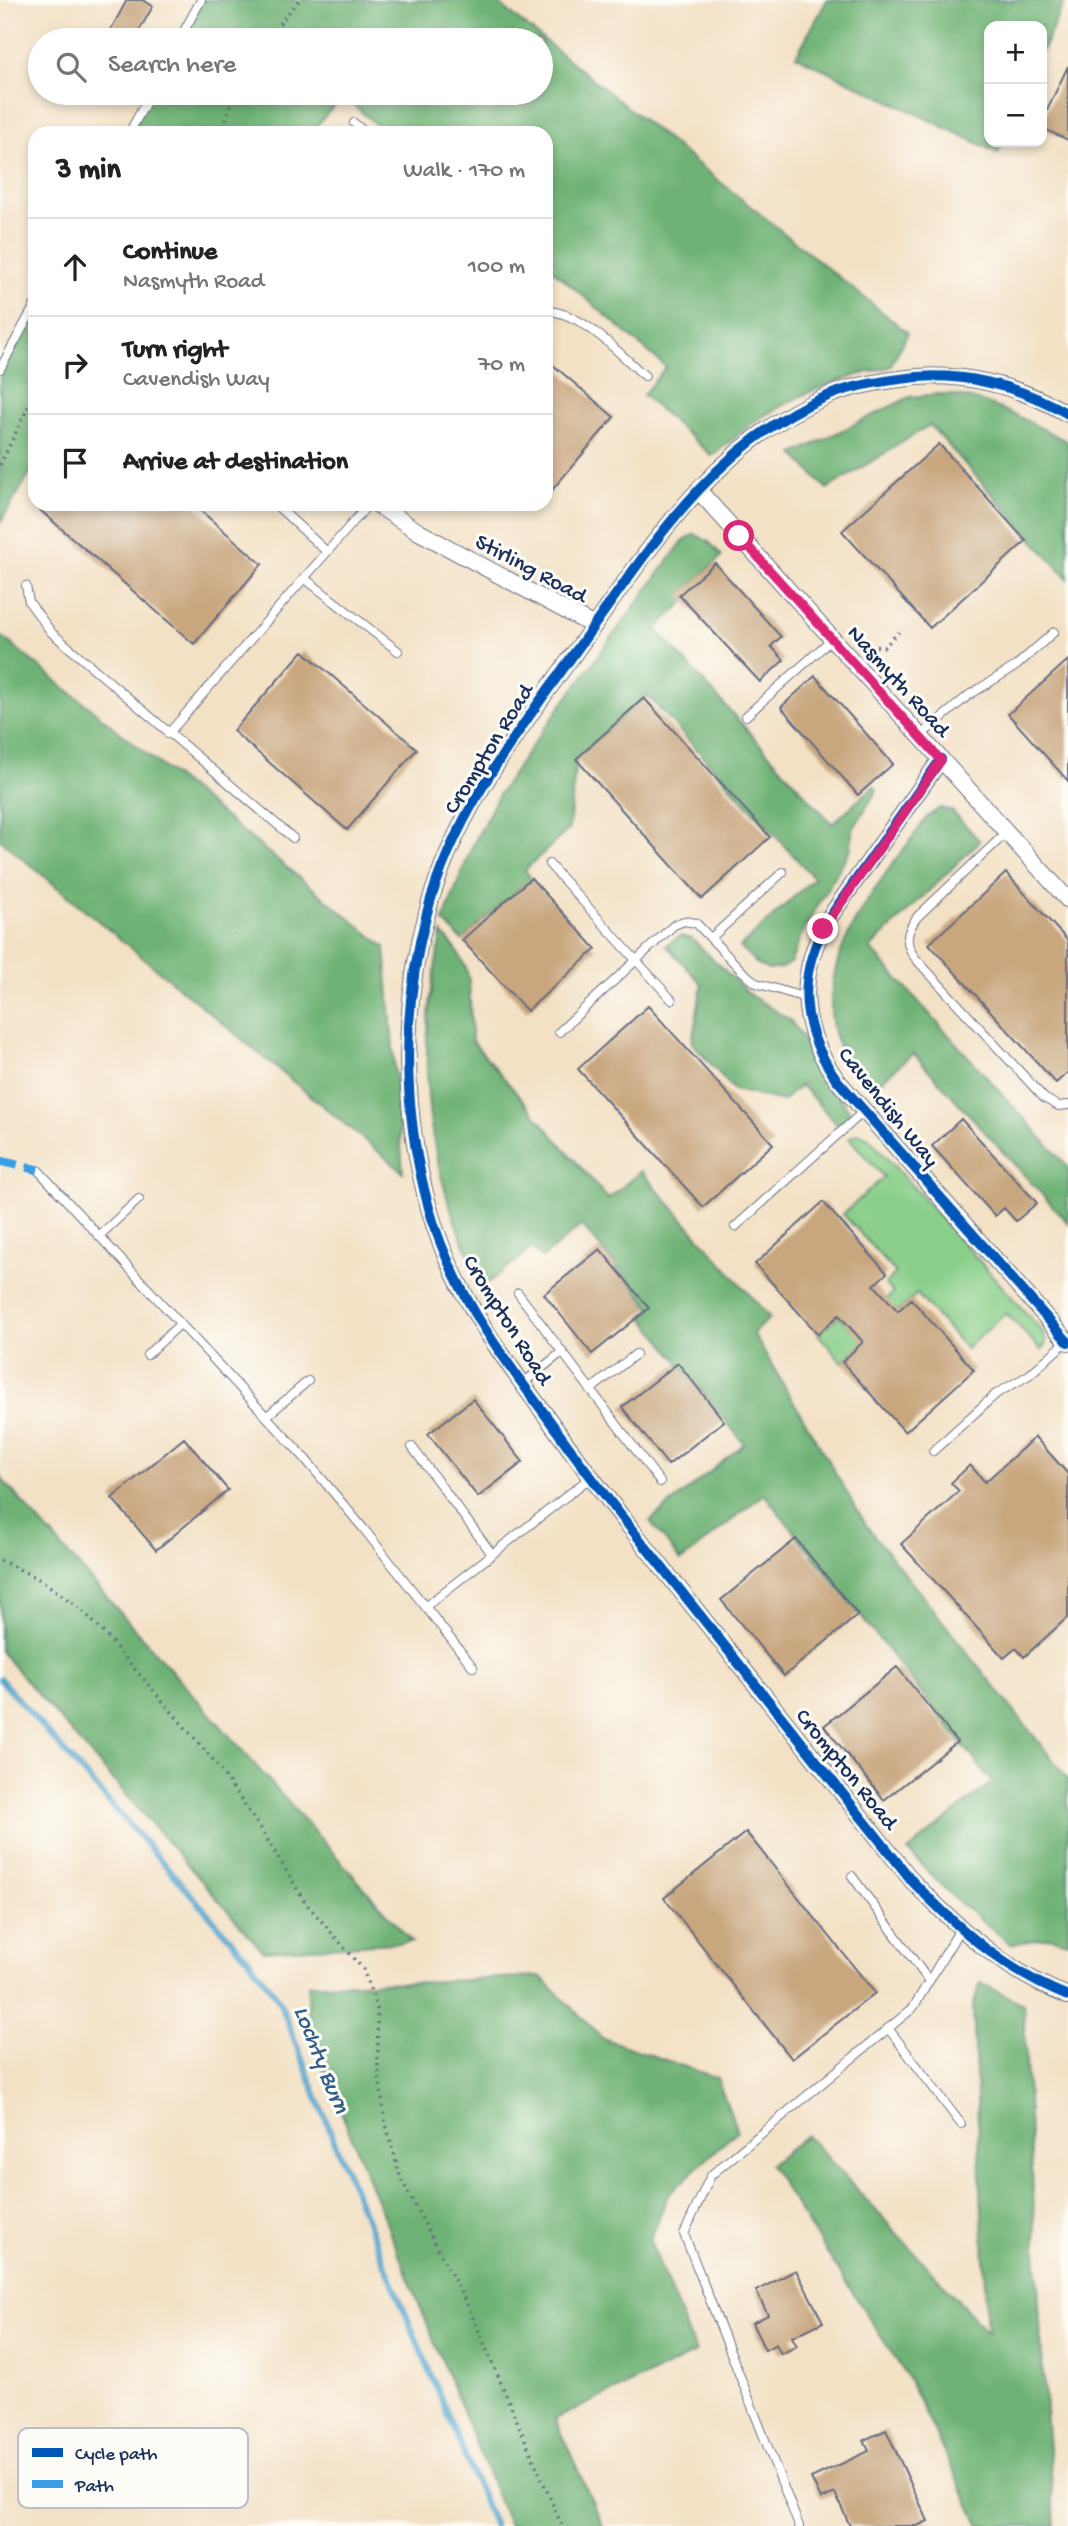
<!DOCTYPE html>
<html lang="en">
<head>
<meta charset="utf-8">
<style>
  body { margin:0; font-family:"Gochi Hand",sans-serif; background:#f6f6f6; color:#222 }
  .controls { position:absolute; right:21px; top:21px; display:grid; overflow:hidden; border-radius:14px; box-shadow:0 4px 10px #0003 }
  .controls button { width:63px; height:63px; display:grid; place-items:center; padding:0; border:0; border-bottom:2px solid #e0e0e0; background:#fff; color:#222; font:35px sans-serif }
  .stop { position:absolute; width:21px; height:21px; margin:-16px; border:5px solid #db2777; border-radius:50%; background:#fff }
  .stop.end { background:#db2777; border-color:#fff; box-shadow:0 2px 7px #0008 }
  .list { margin:0; padding:0; list-style:none }
  h2 { display:flex; justify-content:space-between; align-items:center; height:91px; margin:0; padding:0 28px; font-size:30px }
  h2 small { font-size:23px; font-weight:400; color:#767676 }
  .list li { display:grid; grid-template-columns:46px 1fr auto; gap:21px; align-items:center; box-sizing:border-box; height:98px; padding:0 28px; border-top:2px solid #e0e0e0 }
  .list b { display:block; font-size:26px; white-space:nowrap }
  .list p { margin:0; font-size:23px; white-space:nowrap; color:#767676 }
  .list em { font-size:23px; font-style:normal; color:#767676 }
  .icon { flex:none; width:38px; height:38px; fill:none; stroke:currentColor; stroke-width:2; stroke-linecap:round; stroke-linejoin:round }
  .map { position:relative; flex:none; width:1068px; height:2526px; overflow:hidden }
  .search { position:absolute; background:#fff; box-shadow:0 4px 10px #0003; left:28px; top:28px; width:525px; height:77px; display:flex; align-items:center; gap:18px; box-sizing:border-box; padding:0 24px; border-radius:38px; color:#767676; font-size:26px }
  .panel { position:absolute; background:#fff; box-shadow:0 4px 10px #0003; left:28px; top:126px; width:525px; height:385px; border-radius:21px }
  .map>svg:first-child { display:block }
  .green { fill:#89cf89; stroke:#527f74; stroke-width:2 }
  .forest { fill:#6eb275; stroke:#44706a; stroke-width:2 }
  .lines { fill:none; stroke-linecap:round; stroke-linejoin:round }
  .stream { stroke:#53a4cd; stroke-width:6 }
  .building { fill:#c8a67e }
  .service-casing { stroke:#676d82; stroke-width:10 }
  .minor-casing { stroke:#676d82; stroke-width:18 }
  .path { stroke:#676d82; stroke-width:3.5; stroke-dasharray:2 5; stroke-linecap:butt }
  .service { stroke:#fff; stroke-width:8 }
  .minor { stroke:#fff; stroke-width:16 }
  .quiet { stroke:#3b9de6; stroke-width:9; stroke-dasharray:18 9; stroke-linecap:butt }
  .cycleway-casing { stroke:#fdfcf7; stroke-width:15 }
  .cycleway { stroke:#0057b8; stroke-width:10 }
  .route { stroke:#db2777; stroke-width:9 }
  .labels { text-anchor:middle; stroke-width:6; stroke-linejoin:round; paint-order:stroke }
  .street-label { font-size:23px; fill:#1b2f5e; stroke:#fdfcf7 }
  .water-label { font-size:24px; font-style:italic; fill:#315e8a; stroke:#fdfcf7 }
  .key { fill:#fdfcf7; stroke:#b9bec9; stroke-width:2 }
  .key-label { font-size:19px; fill:#1b2f5e }
</style>
</head>
<body>
<div class="map">
<svg width="1068" height="2526" viewBox="0 0 1068 2526">
  <rect width="100%" height="100%" fill="#fdfcf7"/>
  <filter id="ink" filterUnits="userSpaceOnUse"><feTurbulence type="fractalNoise" baseFrequency=".0143" numOctaves="2"/><feDisplacementMap in="SourceGraphic" scale="14" xChannelSelector="R" yChannelSelector="G"/><feConvolveMatrix kernelMatrix="1 2 1 2 8 2 1 2 1" color-interpolation-filters="sRGB"/></filter>
  <filter id="wash" filterUnits="userSpaceOnUse"><feTurbulence type="fractalNoise" baseFrequency=".00686" numOctaves="4" result="noise"/><feDisplacementMap in="SourceGraphic" scale="28" xChannelSelector="R" yChannelSelector="G"/><feGaussianBlur stdDeviation="1.57" result="paint"/><feColorMatrix in="noise" values="0 0 0 0 0 0 0 0 0 0 0 0 0 0 0 0 0 1.4 0 .05"/><feComposite in="paint" operator="in"/></filter>
  <g filter="url(#wash)">
    <rect width="100%" height="100%" fill="#f3e1c5"/>
    <path class="green" d="M858,1133L869,1138L1043,1332L1046,1344L1041,1350L1006,1313L966,1349L917,1294L842,1362L818,1334L839,1315L852,1329L893,1293L885,1284L896,1273L843,1214L884,1177L849,1138Z"/>
    <path class="forest" d="M201,0H494L908,333L890,367C844,377 799,393 759,419C743,429 728,444 712,456L643,395L666,367L546,264V133H386L343,96L310,133H129L151,93H541V40H179Z
      M827,0H1065L1042,52V26H989V142H1003L998,153L796,56Z
      M35,305V465L0,523V369Z
      M941,394C988,397 1027,421 1068,442V579L930,425L827,489L794,454L910,397Z
      M695,534L709,542L722,556L680,595L685,601L656,629L832,824L874,786L877,790L852,831L851,848L803,931L791,962L782,968L768,970L757,964L740,947L814,878L647,695L576,759L569,829L525,870L531,878L462,940L443,921L471,849L499,794L538,737L683,541Z
      M0,635L385,947L403,1172L0,840Z
      M940,808L952,811L980,841L870,948L1068,1167V1223L913,1053L877,1085L869,1087C855,1070 837,1051 833,1028C818,947 885,878 927,817Z
      M442,933L456,949L466,968L469,980L472,1041L608,1199L641,1171L770,1318L753,1333L866,1525L1068,1779V1942L1051,1937L1011,1944L953,1897L908,1851L992,1782L764,1494L681,1561L650,1521L744,1444L643,1317L652,1309L582,1225L542,1258L532,1248L483,1287C424,1167 413,1063 442,933Z
      M680,936L692,939L750,995L790,1020L801,1035L815,1066L849,1110V1117L839,1127L801,1085L783,1101L734,1090L692,1043L702,984L666,945Z
      M0,1477L412,1942L263,1951L0,1651Z
      M540,1976L602,2038L717,2078L737,2131L668,2195L650,2241L696,2353L555,2419L603,2526H509L308,2030V1984L426,1982Z
      M981,1983L1023,2004L1042,2359L1055,2526H980L908,2378L770,2165L807,2135L987,2332L973,2006Z"/>
    <g class="lines">
      <path class="stream" d="M0,1679L250,1961L279,2000L343,2163L494,2526"/>
    </g>
    <g id="blocks">
      <path class="building" d="M127,0H142L153,6L134,40H127L110,31Z
        M1068,66V140L1042,128V121Z
        M546,359L614,417L546,497Z
        M939,444L1026,541L930,628L842,531Z
        M33,504H193L262,564L194,644Z
        M715,563L781,637L771,646L784,660L760,682L679,595Z
        M303,651L417,749L347,830L233,731Z
        M1068,660V781L1008,714Z
        M815,676L893,764L858,795L781,707Z
        M644,698L770,837L702,899L576,759Z
        M1006,873L1068,941V1072L1056,1083L929,944Z
        M531,878L596,949L527,1011L462,940Z
        M648,1006L773,1144L703,1207L578,1069Z
        M961,1119L1037,1203L1016,1221L1004,1208L995,1216L932,1146Z
        M823,1202L887,1273L874,1285L898,1311L911,1299L974,1370L905,1432L842,1362L863,1342L839,1315L818,1334L755,1264Z
        M600,1249L649,1308L592,1354L544,1294Z
        M678,1363L724,1421L668,1465L622,1407Z
        M473,1399L523,1462L478,1497L428,1434Z
        M1035,1437L1068,1474V1617L1024,1657L1016,1648L1004,1658L901,1544L959,1491L951,1483L970,1465L985,1482Z
        M184,1438L228,1490L156,1550L112,1498Z
        M796,1539L858,1615L784,1676L721,1600Z
        M897,1667L957,1742L884,1800L824,1726Z
        M746,1832L875,1993L792,2059L664,1898Z
        M796,2270L823,2322L792,2337L797,2346L781,2354L776,2344L765,2350L752,2323L768,2315L756,2291Z
        M886,2430L928,2521L917,2526H850L835,2493L821,2499L811,2478L869,2451L864,2440Z"/>
    </g>
  </g>
  <g filter="url(#ink)">
    <use href="#blocks" fill-opacity="0" stroke="#676d82" stroke-width="2"/>
    <g class="lines">
      <defs>
        <path id="service" d="M179,40L201,0
          M354,123L366,133
          M129,133L151,93
          M546,311C582,311 619,354 645,376
          M0,369L35,305
          M275,504L327,552
          M304,578L398,651
          M26,586L29,602L52,633L293,838
          M746,716L832,639
          M168,734L369,504
          M920,736L969,695L1016,666L1054,632
          M1007,832L917,917C906,932 904,944 916,959L1044,1098L1058,1106L1068,1105
          M549,864L672,1000
          M711,938L783,872
          M559,1032L674,925L684,921L696,923L741,970L756,983L806,998
          M38,1170L302,1455L363,1528L473,1667
          M735,1227L863,1112
          M99,1236L139,1199
          M518,1293L660,1482
          M147,1355L180,1324
          M522,1384L562,1352
          M590,1390L636,1354
          M267,1416L308,1381
          M412,1447L492,1554
          M933,1451L996,1394L1029,1375L1067,1341
          M426,1606L591,1477
          M852,1876L929,1981
          M888,2028L961,2124
          M799,2526L684,2234L711,2175L913,2008L960,1929"/>
        <path id="minor" d="M1068,414C1018,385 958,370 900,379C876,382 852,386 830,395C713,442 644,557 573,655C516,734 452,817 427,913C401,1009 402,1112 429,1208C450,1285 497,1350 544,1413C574,1455 605,1496 637,1536C729,1652 821,1767 913,1882C959,1929 1006,1972 1068,1996
          M698,490L1068,900
          M376,504L419,532L594,626
          M941,759L829,918C796,974 799,1027 837,1080L1068,1342"/>
      </defs>
      <use href="#service" class="service-casing"/>
      <use href="#minor" class="minor-casing"/>
      <path class="path" d="M266,40L299,0
        M221,133L235,93
        M0,465L35,393
        M862,645L884,647L899,632
        M0,1560L41,1580L80,1608L103,1632L214,1761L261,1829L305,1902L363,1969L377,2008L378,2067L385,2121L401,2179L468,2306L562,2526"/>
      <use href="#service" class="service"/>
      <use href="#minor" class="minor"/>
      <path class="quiet" d="M0,1161L38,1170"/>
      <defs>
        <path id="cycleway" d="M1068,414C1018,385 958,370 900,379C876,382 852,386 830,395C713,442 644,557 573,655C516,734 452,817 427,913C401,1009 402,1112 429,1208C450,1285 497,1350 544,1413C574,1455 605,1496 637,1536C729,1652 821,1767 913,1882C959,1929 1006,1972 1068,1996
          M941,759L829,918C796,974 799,1027 837,1080L1068,1342"/>
      </defs>
      <use href="#cycleway" class="cycleway-casing"/>
      <use href="#cycleway" class="cycleway"/>
    </g>
  </g>
  <g class="lines" filter="url(#ink)">
    <path class="route" d="M739,536L941,760L823,929"/>
  </g>
  <g class="labels">
    <g class="street-label">
      <text transform="translate(532 567) rotate(28)" y="8">Stirling Road</text>
      <text transform="translate(900 680) rotate(48)" y="8">Nasmyth Road</text>
      <text transform="translate(487 748) rotate(-58)" y="8">Crompton Road</text>
      <text transform="translate(890 1106) rotate(51)" y="8">Cavendish Way</text>
      <text transform="translate(509 1319) rotate(58)" y="8">Crompton Road</text>
      <text transform="translate(848 1768) rotate(51)" y="8">Crompton Road</text>
    </g>
    <g class="water-label">
      <text transform="translate(323 2059) rotate(68)" y="8">Lochty Burn</text>
    </g>
  </g>
  <rect x="18" y="2428" width="230" height="80" rx="10" class="key"/>
  <rect x="32" y="2448" width="31" height="9" fill="#0057b8"/>
  <rect x="32" y="2480" width="31" height="8" fill="#3b9de6"/>
  <g class="key-label">
    <text x="75" y="2459">Cycle path</text>
    <text x="75" y="2491">Path</text>
  </g>
</svg>
<div class="controls">
<button>+</button>
<button>−</button>
</div>
<div class="stop" style="left:739px;top:536px"></div>
<div class="stop end" style="left:823px;top:929px"></div>
<div class="search"><svg class="icon" aria-label="search" viewBox="0 0 24 24"><circle cx="10" cy="10" r="6"/><path d="M15 15l6 6"/></svg>Search here</div>
<section class="panel">
<h2>3 min<small>Walk · 170 m</small></h2>
<ul class="list">
<li><svg class="icon" aria-label="ahead" viewBox="0 0 24 24"><path d="M12 20V5M6 11l6-6 6 6"/></svg><div><b>Continue</b><p>Nasmyth Road</p></div><em>100 m</em></li>
<li><svg class="icon" aria-label="right" viewBox="0 0 24 24"><path d="M7 20v-9h11M14 6l5 5-5 5"/></svg><div><b>Turn right</b><p>Cavendish Way</p></div><em>70 m</em></li>
<li><svg class="icon" aria-label="arrive" viewBox="0 0 24 24"><path d="M6 21V4h12l-3 4 3 4H6"/></svg><div><b>Arrive at destination</b></div></li>
</ul>
</section>
</div>
</body>
</html>
